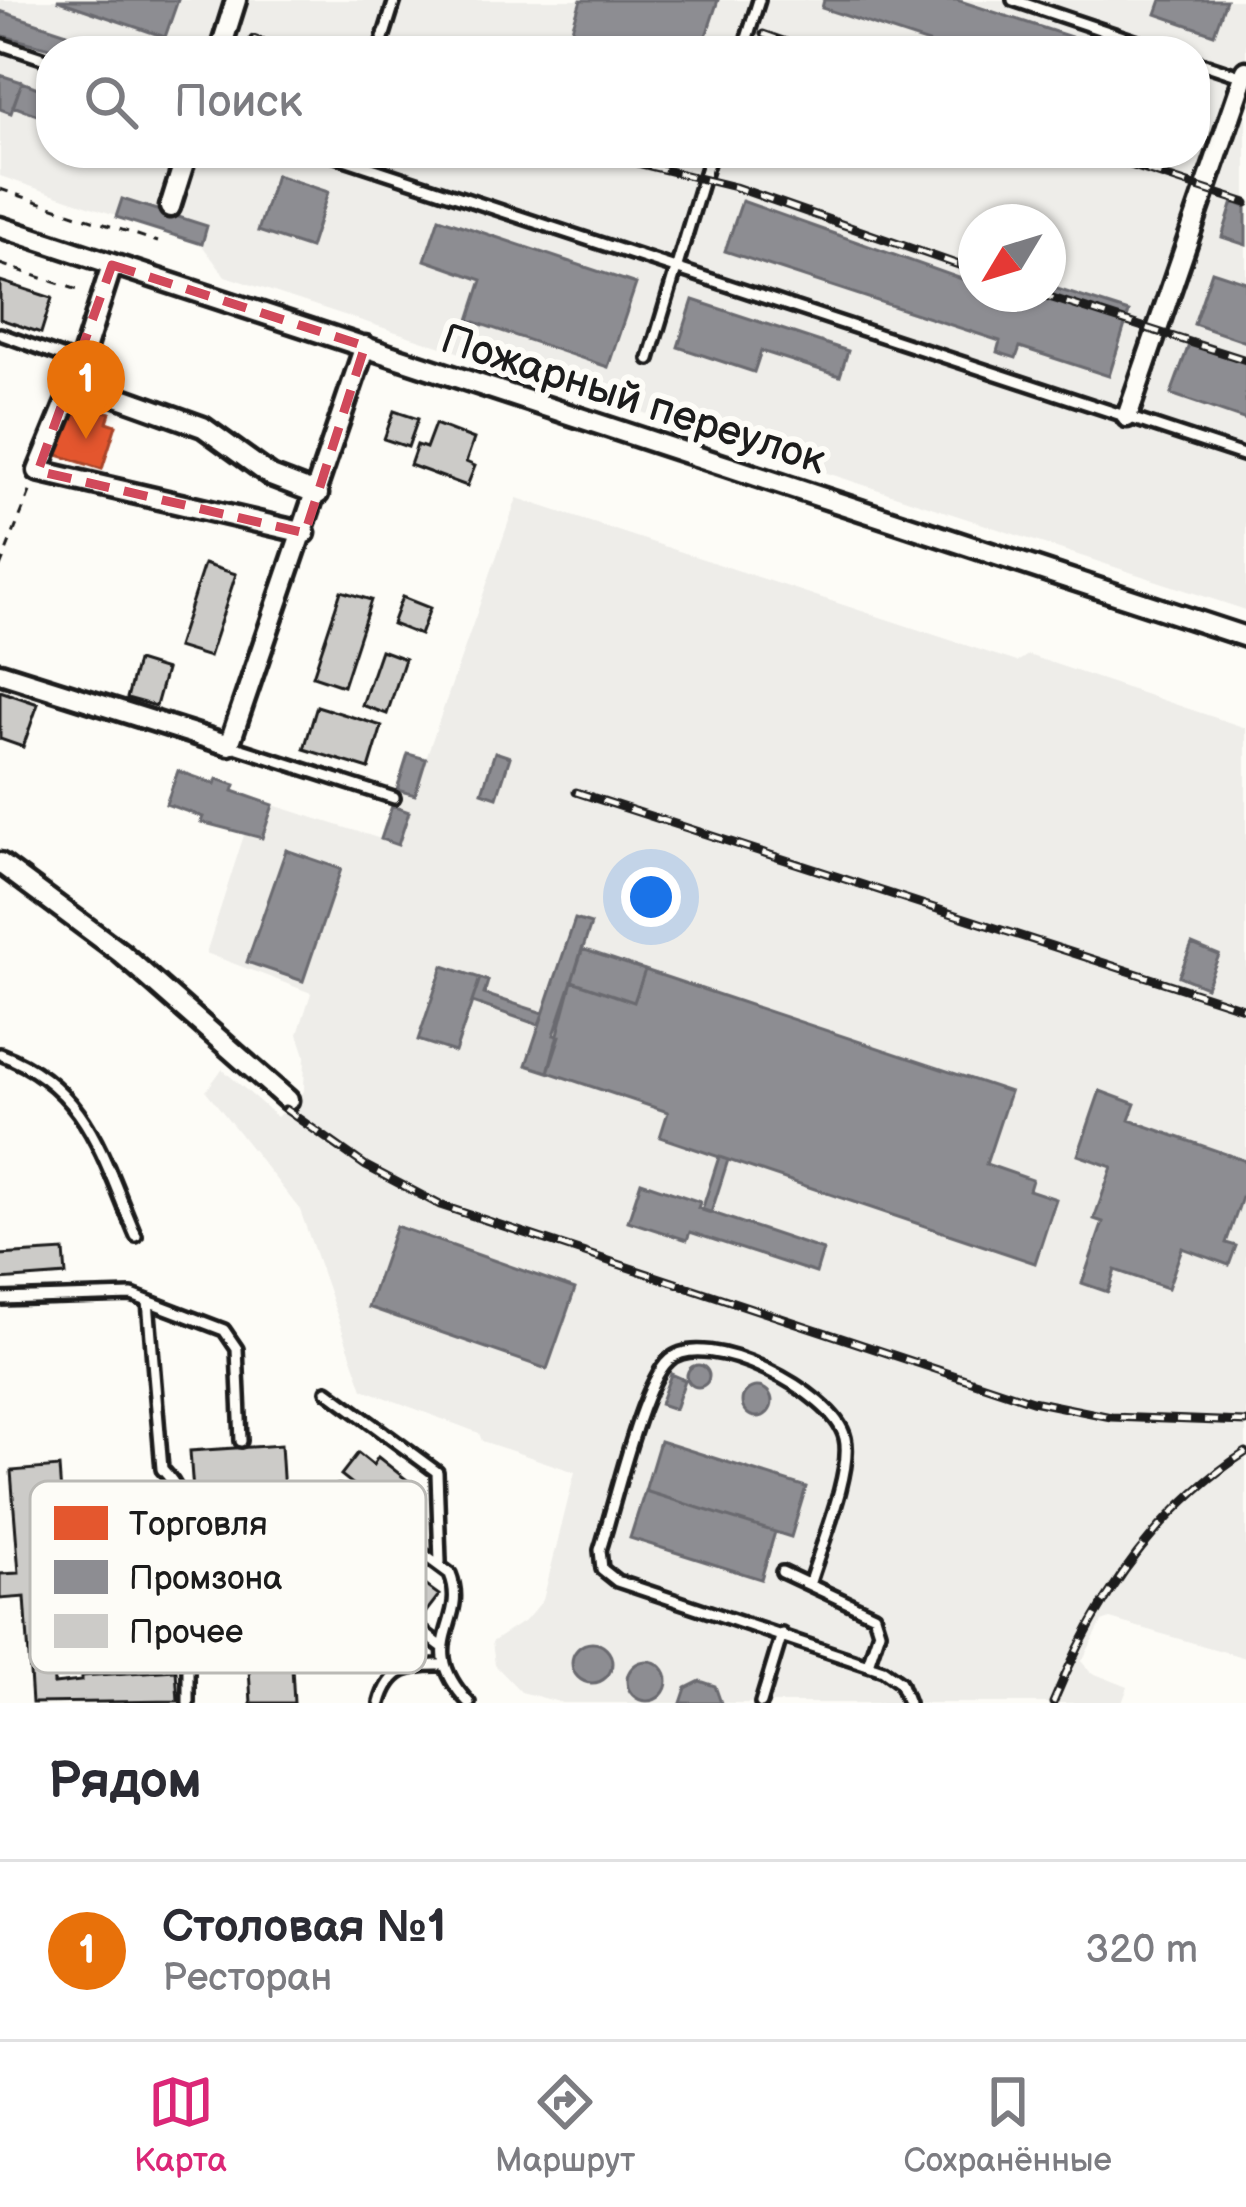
<!DOCTYPE html>
<html lang="ru">
<head>
<meta charset="utf-8">
<style>
  body { margin:0; font-family:"Balsamiq Sans",sans-serif; background:#f2f2f3; color:#2b2b33 }
  .compass { position:absolute; left:958px; top:204px; width:108px; height:108px; border-radius:50%; background:#fff; box-shadow:0 3px 9px #0004; rotate:232deg }
  .you { position:absolute; left:651px; top:897px; width:42px; height:42px; margin:-30px; border:9px solid #fff; border-radius:50%; background:#1a73e8; box-shadow:0 0 0 18px #1a73e833 }
  .badge { display:grid; place-items:center; width:78px; height:78px; border-radius:50%; background:#db2777; color:#fff; font-size:39px; font-weight:700 }
  .pin { position:absolute; translate:-50% -99px; filter:drop-shadow(0 3px 6px #0008) }
  .pin::after { content:''; position:absolute; top:63px; width:42px; height:36px; background:inherit; clip-path:polygon(0 0,100% 0,50% 100%) }
  .list { margin:0; padding:0; list-style:none }
  h2 { display:flex; justify-content:space-between; align-items:center; height:156px; margin:0; padding:0 48px; font-size:51px }
  h2 small { font-size:39px; font-weight:400; color:#7c7c81 }
  .list li { display:grid; grid-template-columns:78px 1fr auto; gap:36px; align-items:center; box-sizing:border-box; height:180px; padding:0 48px; border-top:3px solid #e1e1e2 }
  .list b { display:block; font-size:45px; white-space:nowrap }
  .list p { margin:0; font-size:39px; white-space:nowrap; color:#7c7c81 }
  .list em { font-size:39px; font-style:normal; color:#7c7c81 }
  .icon { flex:none; width:66px; height:66px; fill:none; stroke:currentColor; stroke-width:2; stroke-linecap:round; stroke-linejoin:round }
  .map { position:relative; flex:none; width:1246px; height:1703px; overflow:hidden }
  .search { position:absolute; background:#fff; box-shadow:0 3px 9px #0004; left:36px; right:36px; top:36px; height:132px; display:flex; align-items:center; gap:30px; box-sizing:border-box; padding:0 42px; border-radius:48px; color:#7c7c81; font-size:45px }
  .sheet { height:336px; background:#fff }
  nav { display:flex; justify-content:space-around; align-items:center; box-sizing:border-box; height:168px; border-top:3px solid #e1e1e2; background:#fff; font-size:33px; color:#7c7c81 }
  nav a { display:grid; justify-items:center; gap:6px }
  nav .on { color:#db2777 }
  .map>svg:first-child { display:block }
  .built { fill:#eeede9; fill-rule:evenodd }
  .shops { fill:#e4572e; stroke:#a84529; stroke-width:3 }
  .industry { fill:#8d8d92; stroke:#6b6b6f; stroke-width:3 }
  .building { fill:#cccbc8; stroke:#1c1c1c; stroke-width:3 }
  .lines { fill:none; stroke-linecap:round; stroke-linejoin:round }
  .service-casing { stroke:#1c1c1c; stroke-width:18 }
  .minor-casing { stroke:#1c1c1c; stroke-width:27 }
  .path { stroke:#1c1c1c; stroke-width:3; stroke-dasharray:9 9; stroke-linecap:butt }
  .service { stroke:#fdfcf7; stroke-width:9 }
  .minor { stroke:#fdfcf7; stroke-width:18 }
  .rail-casing { stroke:#1c1c1c; stroke-width:9 }
  .rail { stroke:#fdfcf7; stroke-width:4.5; stroke-dasharray:14; stroke-linecap:butt }
  .marked { fill:none; stroke:#d1495b; stroke-width:9; stroke-dasharray:24 15; stroke-linejoin:round }
  .labels { text-anchor:middle; stroke-width:12; stroke-linejoin:round; paint-order:stroke }
  .street-label { font-size:42px; fill:#1c1c1c; stroke:#fdfcf7 }
  .key { fill:#fdfcf7; stroke:#bab9b5; stroke-width:3 }
  .key-label { font-size:33px; fill:#1c1c1c }
</style>
</head>
<body>
<div class="map">
<svg width="1246" height="1703" viewBox="0 0 1246 1703">
  <rect width="100%" height="100%" fill="#fdfcf7"/>
  <filter id="ink" filterUnits="userSpaceOnUse"><feTurbulence type="fractalNoise" baseFrequency=".00833" numOctaves="2"/><feDisplacementMap in="SourceGraphic" scale="24" xChannelSelector="R" yChannelSelector="G"/><feConvolveMatrix kernelMatrix="1 2 1 2 8 2 1 2 1" color-interpolation-filters="sRGB"/></filter>
  <g filter="url(#ink)">
    <path class="built" d="M0,0H1246V610L225,276L201,244L0,176ZM51,51H1195V153H51ZM976,222H1048V294H976Z
      M517,498L1017,662L1028,655L1246,728V1658L1110,1619L1102,1622L1082,1661L1090,1672L1128,1687L1122,1703H563L521,1692L495,1665L492,1642L526,1620L543,1600L575,1472L482,1441L479,1433L363,1389L300,1210L206,1091L222,1069L277,1117L304,1091L305,1055L298,1034L311,993L206,953L245,832L262,838L273,805L381,839L408,754L426,758Z"/>
    <path class="shops" d="M80,403L110,413L107,422L116,425L102,469L55,454L70,409L77,412Z"/>
    <path class="industry" d="M57,0H178L165,37Z
      M581,0H718L701,51H565Z
      M824,0H957L1114,51H927L929,43L822,8Z
      M1161,0H1226L1214,34L1156,14Z
      M0,11L67,33L61,51L0,35Z
      M0,75L22,82L11,113L0,109Z
      M22,82L51,93V120L13,106Z
      M276,175L328,192L310,248L258,231Z
      M122,199L207,226L202,244L116,217Z
      M742,201L976,284V294H1004L1038,306L1048,286L1129,312L1109,376L1020,347L1016,358L997,352L1000,341L725,251Z
      M1233,202L1246,207V245L1222,237Z
      M439,218L636,284L608,367L469,320L482,280L425,260Z
      M1212,271L1246,282V342L1194,324Z
      M693,300L848,351L840,376L761,351L754,372L678,347Z
      M1190,342L1246,362V420L1171,394Z
      M495,752L510,757L497,797L482,792Z
      M408,754L426,759L415,795L397,790Z
      M178,771L215,784L217,779L235,785L233,791L273,805L262,838L201,822L203,817L166,804Z
      M392,806L409,812L398,845L381,839Z
      M286,850L341,869L303,981L247,962Z
      M575,919L591,924L554,1035L560,1036L548,1072L526,1065Z
      M1192,944L1219,955L1206,987L1179,976Z
      M582,949L645,970L634,1002L572,981Z
      M443,966L480,978L455,1052L418,1040Z
      M645,970L1010,1092L986,1164L1032,1180L1029,1190L1056,1199L1035,1263L660,1137L668,1112L548,1072L572,981L634,1002Z
      M480,978L488,981L484,994L543,1013L539,1025L472,1002Z
      M1100,1091L1135,1104L1129,1120L1246,1161V1186L1226,1243L1236,1246L1229,1265L1182,1248L1168,1288L1115,1270L1108,1292L1082,1283L1103,1222L1094,1219L1112,1167L1078,1155Z
      M719,1157L728,1160L711,1213L702,1210Z
      M641,1182L700,1202L698,1208L823,1250L816,1273L690,1232L687,1240L628,1221Z
      M396,1226L575,1289L547,1369L368,1307Z
      M687 1376a11 11 0 1 1 22 0a11 11 0 1 1-22 0Z
      M671,1374L685,1380L675,1409L660,1404Z
      M742 1402a15 15 0 1 1 30 0a15 15 0 1 1-30 0Z
      M660,1441L806,1487L791,1537L645,1491Z
      M645,1491L775,1532L761,1579L630,1538Z
      M572 1663a20 20 0 1 1 40 0a20 20 0 1 1-40 0Z
      M627 1681a20 20 0 1 1 40 0a20 20 0 1 1-40 0Z
      M700,1681L715,1686L721,1703H681L686,1688Z"/>
    <path class="building" d="M0,281L52,298L41,333L0,319Z
      M394,411L418,419L408,447L384,439Z
      M435,424L474,439L466,462L475,466L467,486L410,465L417,445L426,448Z
      M204,564L236,574L209,657L177,647Z
      M341,591L371,600L343,686L313,676Z
      M402,597L430,608L420,635L392,624Z
      M381,650L405,659L387,714L362,705Z
      M137,661L166,670L156,706L127,698Z
      M0,691L38,704L23,747L0,739Z
      M317,706L382,726L369,769L304,749Z
      M64,1251L66,1275L0,1280V1255Z
      M281,1445L287,1540L197,1546L190,1451Z
      M358,1453L373,1465L378,1457L416,1487L393,1516L341,1475Z
      M59,1467L67,1577L95,1575L94,1566H110L112,1612L96,1613L95,1594L49,1596L54,1684L81,1681V1676L176,1670L178,1701L32,1703L25,1597L0,1599V1574L19,1573L11,1471Z
      M355,1534L439,1595L423,1616L382,1586L378,1592L373,1588L377,1582L339,1555Z
      M291,1649L294,1703H251L248,1651Z"/>
    <g class="lines">
      <defs>
        <path id="service" d="M1013,0L1165,51
          M0,44L51,61
          M379,51L395,0
          M743,51L759,0
          M1195,61L1246,78
          M326,153L1246,456
          M0,334L81,363
          M649,359L711,153
          M229,745L394,798
          M0,1054C88,1087 102,1157 136,1236
          M0,1299L132,1295L224,1330L237,1349L241,1441
          M148,1301L162,1469C190,1498 178,1512 189,1546C202,1587 232,1592 236,1647
          M327,1391L437,1472L440,1562
          M339,1492L450,1574C470,1623 413,1643 469,1703
          M782,1572L874,1615L879,1631L868,1664
          M347,1574L441,1646
          M810,1582C820,1548 853,1471 845,1438C835,1393 704,1326 669,1360C641,1385 614,1508 600,1550L602,1569L617,1581L883,1670L900,1682L908,1703
          M188,1668V1703
          M380,1703C389,1668 411,1664 443,1665
          M761,1703L782,1634"/>
        <path id="minor" d="M220,51L236,0
          M170,207L187,153
          M0,227L1246,637
          M112,265L75,381L38,471L305,533
          M75,381L203,427L271,476L318,494
          M1127,417L1246,71
          M0,673L229,745L365,346
          M0,863L121,953L288,1100"/>
      </defs>
      <use href="#service" class="service-casing"/>
      <use href="#minor" class="minor-casing"/>
      <path class="path" d="M0,189L158,242
        M0,264L84,292
        M0,567L31,489"/>
      <use href="#service" class="service"/>
      <use href="#minor" class="minor"/>
      <defs>
        <path id="rail" d="M763,34L812,51
          M253,39L288,51
          M596,153L735,187L976,271
          M1094,153L1246,203
          M1040,294L1246,360
          M576,792L1246,1009
          M285,1109L366,1166L440,1205L1032,1401L1111,1417L1246,1422
          M1053,1703C1094,1603 1154,1512 1246,1452"/>
      </defs>
      <use href="#rail" class="rail-casing"/>
      <use href="#rail" class="rail"/>
    </g>
  </g>
  <path class="marked" d="M112,265L365,346L305,533L38,471Z"/>
  <g class="labels">
    <g class="street-label">
      <text transform="translate(634 398) rotate(18)" y="15">Пожарный переулок</text>
    </g>
  </g>
  <rect x="30" y="1481" width="396" height="192" rx="18" class="key"/>
  <rect x="54" y="1506" width="54" height="34" fill="#e4572e"/>
  <rect x="54" y="1560" width="54" height="34" fill="#8d8d92"/>
  <rect x="54" y="1614" width="54" height="34" fill="#cccbc8"/>
  <g class="key-label">
    <text x="129" y="1535">Торговля</text>
    <text x="129" y="1589">Промзона</text>
    <text x="129" y="1643">Прочее</text>
  </g>
</svg>
<svg class="compass" viewBox="-18 -18 36 36"><path d="M0-13l5 13h-10z" fill="#e53935"/><path d="M0 13l5-13h-10z" fill="#7c7c81"/></svg>
<div class="you"></div>
<div class="pin badge" style="left:86px;top:439px;background:#e8710a">1</div>
<div class="search"><svg class="icon" aria-label="search" viewBox="0 0 24 24"><circle cx="10" cy="10" r="6"/><path d="M15 15l6 6"/></svg>Поиск</div>
</div>
<section class="sheet">
<h2>Рядом<small></small></h2>
<ul class="list">
<li><span class="badge" style="background:#e8710a">1</span><div><b>Столовая №1</b><p>Ресторан</p></div><em>320 m</em></li>
</ul>
</section>
<nav>
<a class="on"><svg class="icon" aria-label="map" viewBox="0 0 24 24"><path d="M3 6l6-2 6 2 6-2v14l-6 2-6-2-6 2zM9 4v14M15 6v14"/></svg>Карта</a>
<a><svg class="icon" aria-label="directions" viewBox="0 0 24 24"><path d="M12 3l9 9-9 9-9-9zM9 14v-3h6M13 9l2 2-2 2"/></svg>Маршрут</a>
<a><svg class="icon" aria-label="saved" viewBox="0 0 24 24"><path d="M7 4h10v16l-5-4-5 4z"/></svg>Сохранённые</a>
</nav>
</body>
</html>
